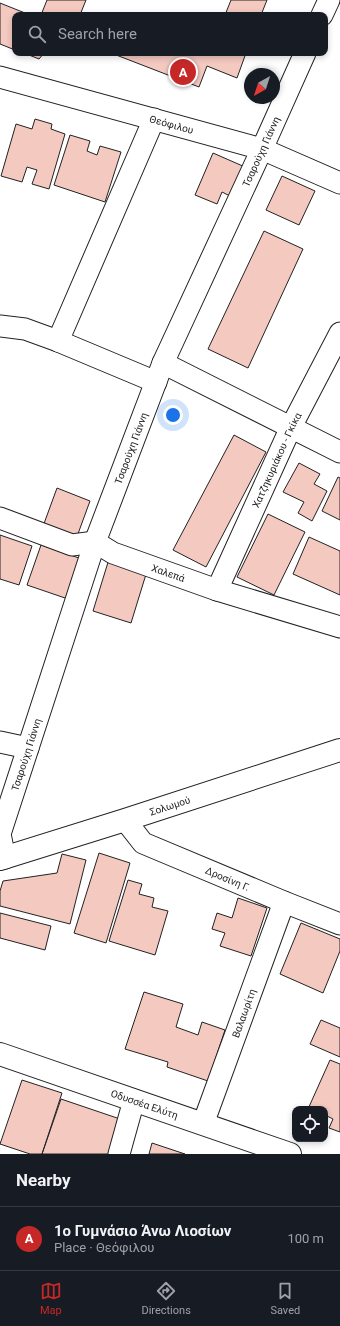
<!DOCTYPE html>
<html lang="en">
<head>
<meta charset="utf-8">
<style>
  body { margin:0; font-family:Roboto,sans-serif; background:#20242c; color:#f1f3f6 }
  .controls { position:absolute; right:12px; bottom:12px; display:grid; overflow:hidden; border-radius:8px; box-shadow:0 2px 6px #0003 }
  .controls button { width:36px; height:36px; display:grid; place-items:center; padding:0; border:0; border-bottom:1px solid #363941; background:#171b24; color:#f1f3f6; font:20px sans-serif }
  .compass { position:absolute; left:244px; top:68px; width:36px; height:36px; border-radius:50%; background:#171b24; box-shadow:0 2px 6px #0003; rotate:219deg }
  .you { position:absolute; left:173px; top:415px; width:14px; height:14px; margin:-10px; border:3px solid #fff; border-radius:50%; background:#1a73e8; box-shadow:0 0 0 6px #1a73e833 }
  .badge { display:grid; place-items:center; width:26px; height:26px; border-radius:50%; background:#c62828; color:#fff; font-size:13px; font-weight:700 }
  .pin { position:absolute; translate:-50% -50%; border:2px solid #fff; box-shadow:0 1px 4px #0006 }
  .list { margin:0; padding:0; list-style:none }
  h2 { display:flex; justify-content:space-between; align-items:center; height:52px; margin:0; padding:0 16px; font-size:17px }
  h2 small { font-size:13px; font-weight:400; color:#9ea1a6 }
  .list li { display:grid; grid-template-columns:26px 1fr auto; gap:12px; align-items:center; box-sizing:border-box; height:64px; padding:0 16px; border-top:1px solid #363941 }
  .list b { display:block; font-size:15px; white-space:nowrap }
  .list p { margin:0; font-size:13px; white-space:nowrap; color:#9ea1a6 }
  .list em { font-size:13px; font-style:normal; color:#9ea1a6 }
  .icon { flex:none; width:22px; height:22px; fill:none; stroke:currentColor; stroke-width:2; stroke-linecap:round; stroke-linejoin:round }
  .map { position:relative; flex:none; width:340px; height:1154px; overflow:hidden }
  .search { position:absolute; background:#171b24; box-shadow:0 2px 6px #0003; left:12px; right:12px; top:12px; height:44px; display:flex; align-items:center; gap:10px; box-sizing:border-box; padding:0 14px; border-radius:8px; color:#9ea1a6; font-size:15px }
  .sheet { height:116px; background:#171b24 }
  nav { display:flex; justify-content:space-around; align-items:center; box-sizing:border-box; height:56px; border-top:1px solid #363941; background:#171b24; font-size:11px; color:#9ea1a6 }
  nav a { display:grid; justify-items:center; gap:2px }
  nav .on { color:#c62828 }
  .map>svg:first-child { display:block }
  .building { fill:#f3c9c0; stroke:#222 }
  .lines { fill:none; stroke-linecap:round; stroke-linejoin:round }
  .street-casing { stroke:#222; stroke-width:23 }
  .secondary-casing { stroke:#222; stroke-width:24 }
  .street { stroke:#fff; stroke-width:21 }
  .secondary { stroke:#fff; stroke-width:22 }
  .labels { text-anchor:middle; stroke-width:3; stroke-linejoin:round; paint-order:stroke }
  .street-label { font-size:10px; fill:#222; stroke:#fff }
</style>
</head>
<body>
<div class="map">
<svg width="340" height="1154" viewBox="0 0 340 1154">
  <rect width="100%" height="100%" fill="#fff"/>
  <path class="building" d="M47,0H86L80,15H41Z
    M231,0H267L261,15H225Z
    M0,3L30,15H15V50L0,44Z
    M24,53H44L39,59Z
    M111,53H246L237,78L207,66L199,87Z
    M35,119L52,124L51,129L65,134L49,189L32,184L37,170L27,167L22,182L1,176L16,124L32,129Z
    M70,135L90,141L87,151L97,155L100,146L121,152L105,202L54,185Z
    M213,153L245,167L232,197L222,192L217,204L195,195Z
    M282,176L315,191L299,225L266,210Z
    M264,231L303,249L248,368L208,349Z
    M234,435L266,452L206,567L173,550Z
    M299,463L320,474L314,484L327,491L312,521L298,513L304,502L283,492Z
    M338,477L340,478V520L322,511Z
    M57,488L90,501L75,542L42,529Z
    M268,514L305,532L274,595L237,577Z
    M0,535L32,546L19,585L0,579Z
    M309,537L340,551V595L293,574Z
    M41,545L82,559L68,599L27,585Z
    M109,559L147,571L131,623L93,611Z
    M99,853L130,863L106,943L74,933Z
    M62,854L86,860L70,924L0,906V891L3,881L57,873Z
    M128,880L142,884L139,894L154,898L152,907L168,911L155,955L109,941Z
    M238,898L267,908L251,956L220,946L225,933L212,929L217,913L232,918Z
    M0,913L51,926L45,950L0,938Z
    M301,923L340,939V951L323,993L280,974Z
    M144,992L183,1004L176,1027L198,1035L202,1022L225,1030L208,1081L167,1067L168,1062L125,1049Z
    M321,1020L340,1028V1057L310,1044Z
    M330,1060L340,1064V1132L329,1128L333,1119L325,1115V1109H308Z
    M22,1080L62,1093L42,1154H30L0,1144Z
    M61,1099L123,1120L112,1154H42Z
    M152,1143L185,1154H149Z"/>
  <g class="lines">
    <defs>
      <g id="street">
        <path d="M322,15L329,0"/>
        <path id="s1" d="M0,77L262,149L340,183"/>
        <path d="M0,326L25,329L58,341L156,382"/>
        <path d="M58,341L154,119"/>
        <path d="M163,363L340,452"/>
        <path id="s2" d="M0,518L72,545L95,542L113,553L217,590L340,627"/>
        <path id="s3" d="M217,590L291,427L340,333"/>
        <path d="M0,742L28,748"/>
        <path id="s4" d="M125,820L143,843L284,902L340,924"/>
        <path id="s5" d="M5,858L0,834L95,542L163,363L262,149L305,53"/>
        <path id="s6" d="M203,1124L284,902"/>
        <path d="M119,1154L134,1100"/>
      </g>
      <g id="secondary">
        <path id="s7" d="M0,859L125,820L340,750"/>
        <path id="s8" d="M0,1054L290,1154"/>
      </g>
    </defs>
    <use href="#street" class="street-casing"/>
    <use href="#secondary" class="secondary-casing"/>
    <use href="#street" class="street"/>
    <use href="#secondary" class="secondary"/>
  </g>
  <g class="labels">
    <g class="street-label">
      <text dy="4" stroke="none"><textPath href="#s1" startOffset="178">Θεόφιλου</textPath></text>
      <text dy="4" stroke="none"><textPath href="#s5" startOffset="756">Τσαρούχη Γιάννη</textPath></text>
      <text dy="4" stroke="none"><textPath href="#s5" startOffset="432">Τσαρούχη Γιάννη</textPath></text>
      <text dy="4" stroke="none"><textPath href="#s3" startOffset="143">Χατζηκυριάκου - Γκίκα</textPath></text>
      <text dy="4" stroke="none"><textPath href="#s2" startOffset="180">Χαλεπά</textPath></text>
      <text dy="4" stroke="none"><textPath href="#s5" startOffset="108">Τσαρούχη Γιάννη</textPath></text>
      <text dy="4" stroke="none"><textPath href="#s7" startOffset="178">Σολωμού</textPath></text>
      <text dy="4" stroke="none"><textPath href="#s4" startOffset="121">Δροσίνη Γ.</textPath></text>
      <text dy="4" stroke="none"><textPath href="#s6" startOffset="118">Βαλαωρίτη</textPath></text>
      <text dy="4" stroke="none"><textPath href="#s8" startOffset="153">Οδυσσέα Ελύτη</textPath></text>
    </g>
  </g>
</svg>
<div class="controls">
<button><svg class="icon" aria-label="locate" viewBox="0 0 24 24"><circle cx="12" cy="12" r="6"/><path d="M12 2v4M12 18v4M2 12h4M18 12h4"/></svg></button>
</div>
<svg class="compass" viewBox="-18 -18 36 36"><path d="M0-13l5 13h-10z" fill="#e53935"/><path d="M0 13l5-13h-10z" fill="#9ea1a6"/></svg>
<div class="you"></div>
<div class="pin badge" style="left:183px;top:72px">A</div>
<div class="search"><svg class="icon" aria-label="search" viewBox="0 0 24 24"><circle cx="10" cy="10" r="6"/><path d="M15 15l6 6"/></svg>Search here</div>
</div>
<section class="sheet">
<h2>Nearby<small></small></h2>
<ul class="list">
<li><span class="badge">A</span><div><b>1ο Γυμνάσιο Άνω Λιοσίων</b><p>Place · Θεόφιλου</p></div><em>100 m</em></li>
</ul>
</section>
<nav>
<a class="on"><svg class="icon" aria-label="map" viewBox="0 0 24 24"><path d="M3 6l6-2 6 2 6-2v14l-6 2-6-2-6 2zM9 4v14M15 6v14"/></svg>Map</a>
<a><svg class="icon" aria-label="directions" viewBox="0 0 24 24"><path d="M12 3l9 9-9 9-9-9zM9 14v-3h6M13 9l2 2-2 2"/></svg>Directions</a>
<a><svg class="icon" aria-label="saved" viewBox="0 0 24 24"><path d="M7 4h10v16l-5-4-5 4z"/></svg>Saved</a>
</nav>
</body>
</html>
